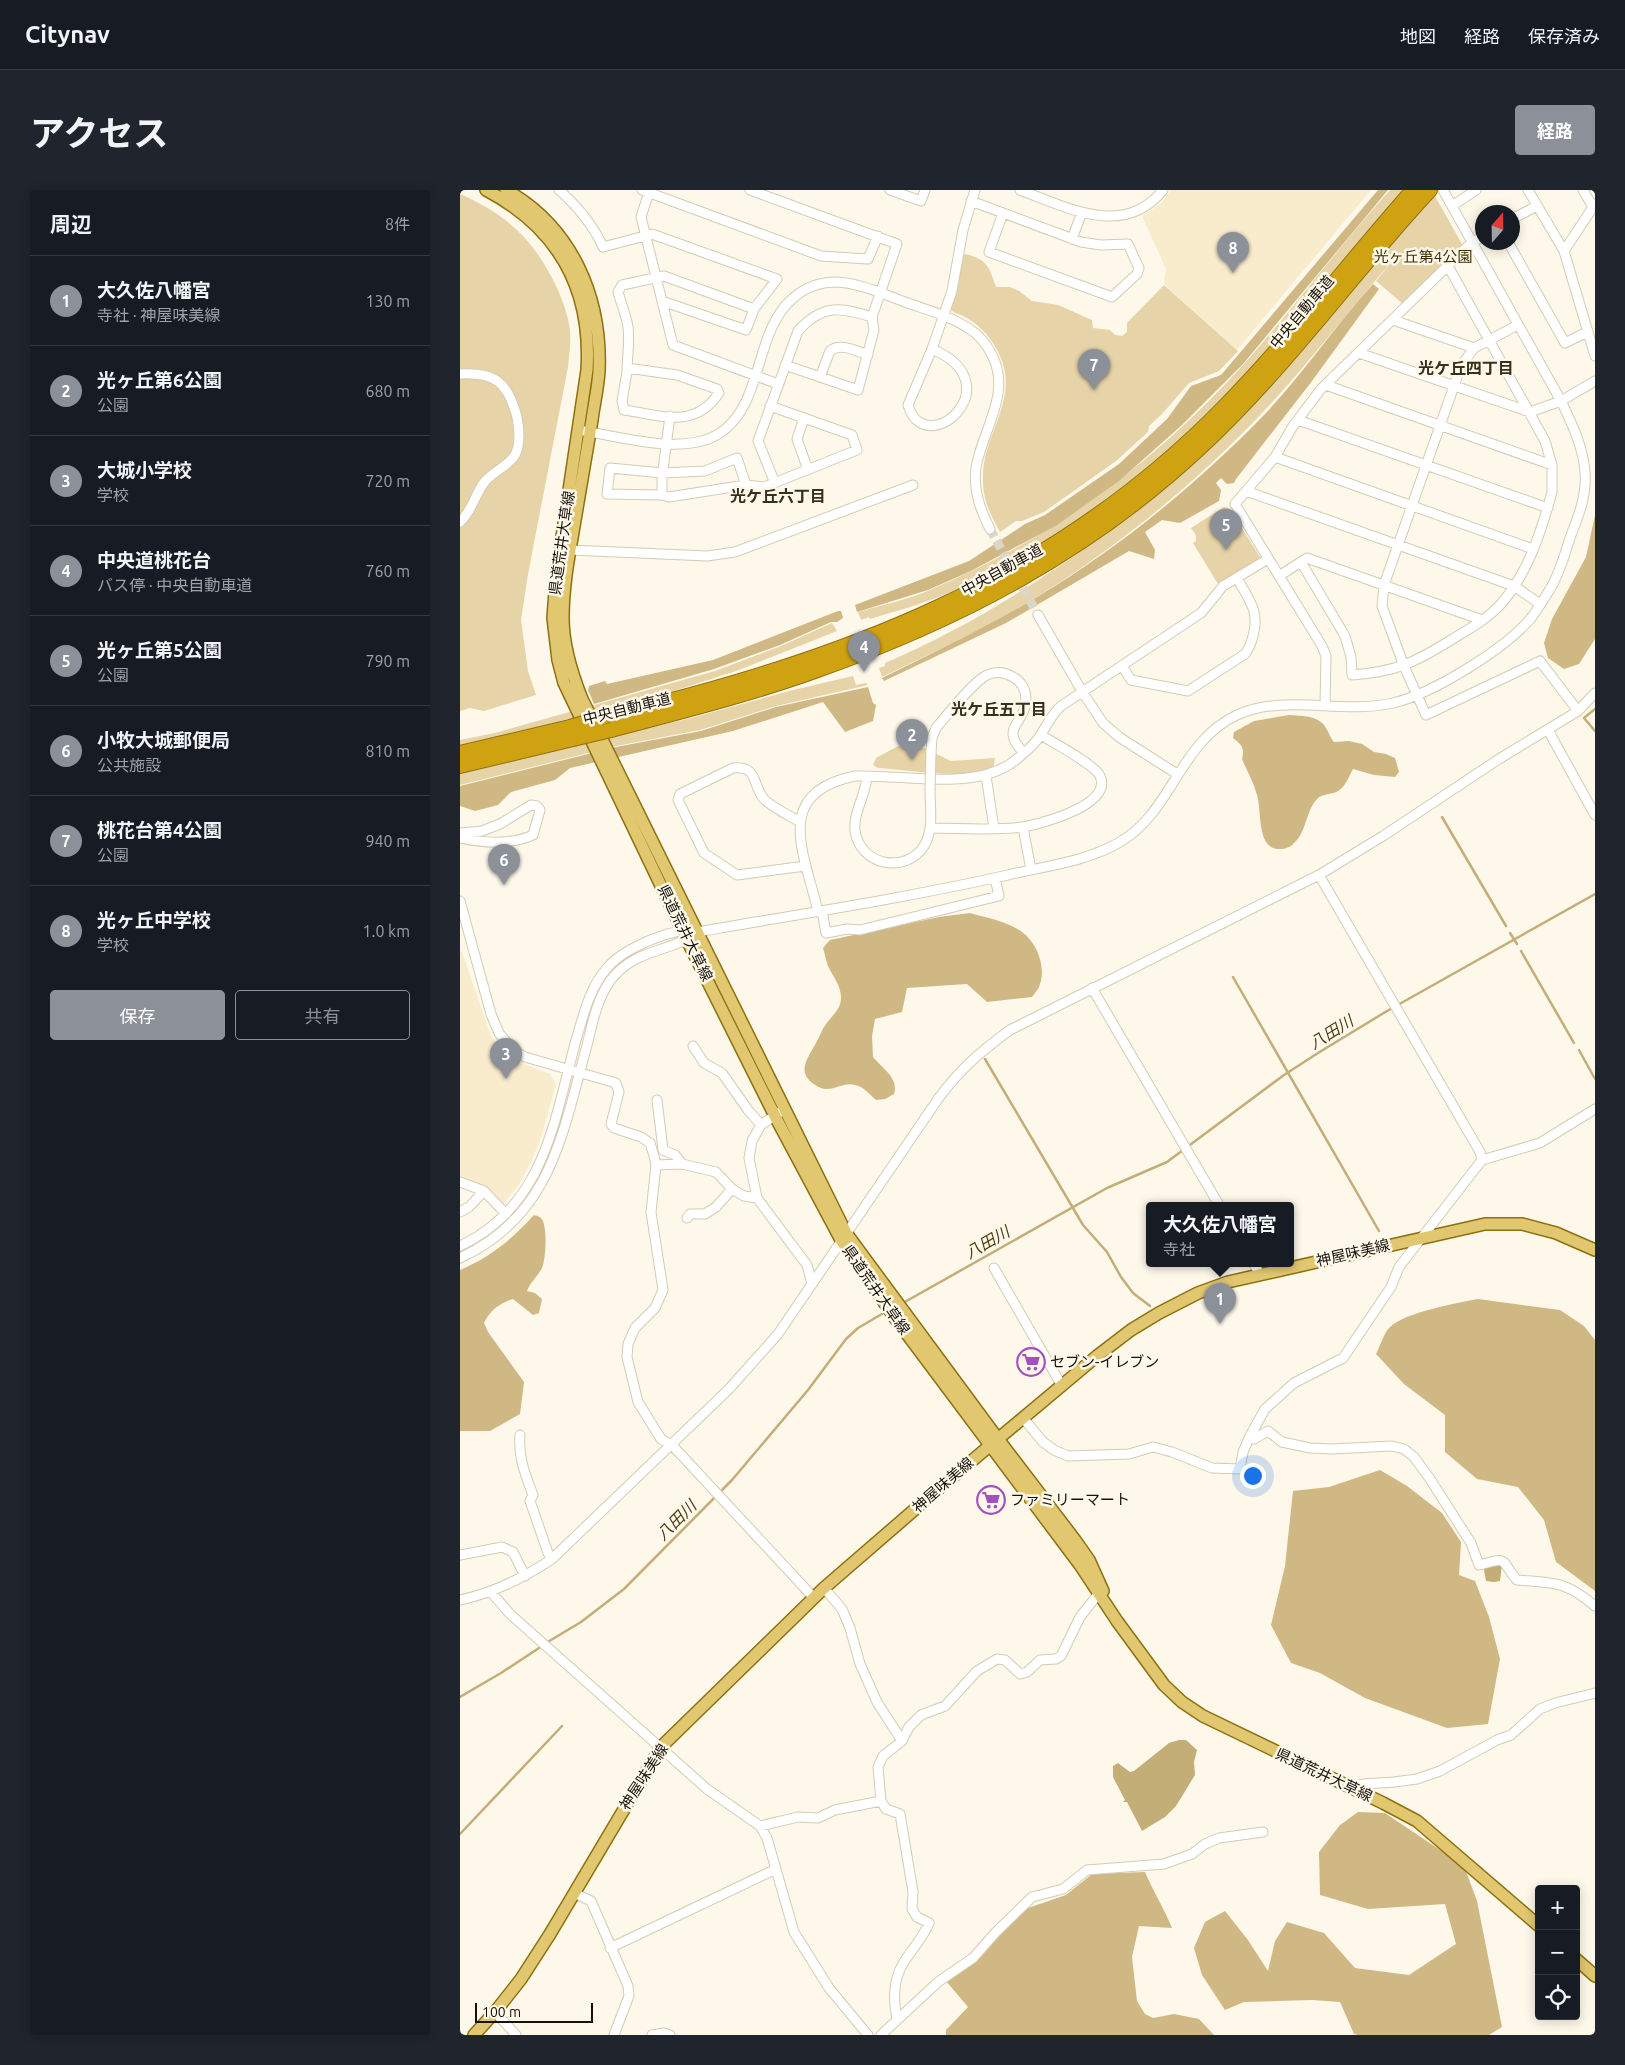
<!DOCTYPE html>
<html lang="ja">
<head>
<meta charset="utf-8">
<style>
  body { margin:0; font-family:Ubuntu,"Noto Sans JP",sans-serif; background:#20242c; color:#f1f3f6 }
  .controls { position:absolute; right:15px; bottom:15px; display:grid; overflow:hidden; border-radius:5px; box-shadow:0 2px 12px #0003 }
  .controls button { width:45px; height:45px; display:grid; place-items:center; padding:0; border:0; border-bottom:1px solid #363941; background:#171b24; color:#f1f3f6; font:25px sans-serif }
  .compass { position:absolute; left:1015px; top:15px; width:45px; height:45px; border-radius:50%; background:#171b24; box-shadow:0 2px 12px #0003; rotate:20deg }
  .scale { position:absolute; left:15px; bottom:12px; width:118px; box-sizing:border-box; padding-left:5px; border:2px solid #15120a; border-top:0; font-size:14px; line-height:18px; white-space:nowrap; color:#15120a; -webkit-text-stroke:4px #fef8ea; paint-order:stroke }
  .you { position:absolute; left:792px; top:1285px; width:18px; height:18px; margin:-12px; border:4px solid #fff; border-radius:50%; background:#1a73e8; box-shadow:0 0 0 8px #1a73e833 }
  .badge { display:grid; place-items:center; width:32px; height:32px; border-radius:50%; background:#8c9099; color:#fff; font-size:16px; font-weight:700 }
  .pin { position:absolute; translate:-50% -41px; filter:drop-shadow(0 1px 2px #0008) }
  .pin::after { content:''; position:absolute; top:26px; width:18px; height:15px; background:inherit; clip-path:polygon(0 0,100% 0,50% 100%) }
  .popup { position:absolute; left:686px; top:1012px; width:148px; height:65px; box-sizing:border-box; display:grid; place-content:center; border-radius:5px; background:#171b24; filter:drop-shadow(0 1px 4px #0005); font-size:16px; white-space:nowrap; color:#9ea1a6 }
  .popup b { font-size:19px; color:#f1f3f6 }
  .popup::after { content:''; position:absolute; left:50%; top:100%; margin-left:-10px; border:10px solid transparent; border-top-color:#171b24 }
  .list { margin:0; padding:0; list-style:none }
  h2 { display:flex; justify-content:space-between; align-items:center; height:65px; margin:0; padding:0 20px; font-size:21px }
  h2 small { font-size:16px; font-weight:400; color:#9ea1a6 }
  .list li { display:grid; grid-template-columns:32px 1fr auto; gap:15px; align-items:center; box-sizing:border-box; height:90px; padding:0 20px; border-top:1px solid #363941 }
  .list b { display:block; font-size:19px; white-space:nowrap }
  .list p { margin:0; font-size:16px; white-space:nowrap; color:#9ea1a6 }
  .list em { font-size:16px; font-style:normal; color:#9ea1a6 }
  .actions { display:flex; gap:10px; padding:15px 20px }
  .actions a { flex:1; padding:11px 0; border:1px solid #8c9099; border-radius:5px; text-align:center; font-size:18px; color:#8c9099 }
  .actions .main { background:#8c9099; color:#fff }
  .icon { flex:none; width:28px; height:28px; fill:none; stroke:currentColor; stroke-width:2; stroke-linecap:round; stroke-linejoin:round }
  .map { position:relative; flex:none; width:1135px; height:1845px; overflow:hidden; border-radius:5px }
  header { display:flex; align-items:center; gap:30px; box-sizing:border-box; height:70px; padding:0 25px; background:#171b24; border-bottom:1px solid #363941 }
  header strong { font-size:24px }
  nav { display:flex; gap:28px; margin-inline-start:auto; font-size:18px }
  .intro { display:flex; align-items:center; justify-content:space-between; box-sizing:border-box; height:120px; padding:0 30px }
  h1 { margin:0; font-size:35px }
  .button { padding:12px 22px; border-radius:5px; background:#8c9099; color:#fff; font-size:18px; font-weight:700 }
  main { display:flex; gap:30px; padding:0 30px }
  aside { flex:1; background:#171b24; border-radius:5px; box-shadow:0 2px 12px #0003 }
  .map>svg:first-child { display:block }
  .built { fill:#f9eccd }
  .green { fill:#e6d3a7 }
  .forest { fill:#cfb883 }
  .water { fill:#c4ae78 }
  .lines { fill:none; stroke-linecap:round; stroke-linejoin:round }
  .stream { stroke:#c4ae78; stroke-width:2.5 }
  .minor-tunnel { stroke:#dbd6c8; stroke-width:9; stroke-dasharray:9 4.5; stroke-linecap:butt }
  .minor-casing { stroke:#d4cbb3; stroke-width:11 }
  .major-casing { stroke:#8e700f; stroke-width:14 }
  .highway-casing { stroke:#8e700f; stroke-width:16 }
  .minor { stroke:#fff; stroke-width:9 }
  .major { stroke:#e2c771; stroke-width:11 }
  .highway { stroke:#cfa212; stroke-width:14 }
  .minor-bridge-casing { stroke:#d4cbb3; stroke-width:11; stroke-linecap:butt }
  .highway-bridge-casing { stroke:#8e700f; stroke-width:16; stroke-linecap:butt }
  .minor-bridge { stroke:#fff; stroke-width:9 }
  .highway-bridge { stroke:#cfa212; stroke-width:14 }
  .labels { text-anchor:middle; stroke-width:5; stroke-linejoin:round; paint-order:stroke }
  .park-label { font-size:15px; fill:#3d2d00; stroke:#fef8ea }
  .street-label { font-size:15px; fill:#15120a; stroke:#fef8ea }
  .poi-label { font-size:15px; fill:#15120a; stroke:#fef8ea; text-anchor:start }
  .neighbourhood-label { font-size:16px; font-weight:bold; fill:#38301d; stroke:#fef8ea }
  .water-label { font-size:16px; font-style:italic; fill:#4d3d12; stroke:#fef8ea }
</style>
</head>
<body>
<header>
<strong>Citynav</strong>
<nav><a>地図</a><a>経路</a><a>保存済み</a></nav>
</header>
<div class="intro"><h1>アクセス</h1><a class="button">経路</a></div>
<main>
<aside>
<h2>周辺<small>8件</small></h2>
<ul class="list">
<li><span class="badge">1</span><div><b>大久佐八幡宮</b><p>寺社 · 神屋味美線</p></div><em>130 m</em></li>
<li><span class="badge">2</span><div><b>光ヶ丘第6公園</b><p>公園</p></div><em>680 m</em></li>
<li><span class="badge">3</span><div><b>大城小学校</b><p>学校</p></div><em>720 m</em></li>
<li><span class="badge">4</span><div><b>中央道桃花台</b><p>バス停 · 中央自動車道</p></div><em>760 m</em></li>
<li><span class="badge">5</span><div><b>光ヶ丘第5公園</b><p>公園</p></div><em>790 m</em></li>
<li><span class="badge">6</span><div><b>小牧大城郵便局</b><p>公共施設</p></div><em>810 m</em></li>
<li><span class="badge">7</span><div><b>桃花台第4公園</b><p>公園</p></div><em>940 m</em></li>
<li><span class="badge">8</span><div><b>光ヶ丘中学校</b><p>学校</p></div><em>1.0 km</em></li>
</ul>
<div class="actions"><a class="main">保存</a><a>共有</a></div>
</aside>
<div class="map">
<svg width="1135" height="1845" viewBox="0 0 1135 1845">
  <rect width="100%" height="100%" fill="#fef8ea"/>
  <path class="built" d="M711,0H911L777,160L704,94L706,79L682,26L700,14Z
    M0,761L2,762L31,846L37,854L45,864L53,870L90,884L96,894L81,947L72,970L58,996L43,1014L26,998L0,989Z"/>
  <path class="green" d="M930,0H944C874,77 811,161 737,235C668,303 577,364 488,403C463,414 436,421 410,429L409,427L401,430L398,422C422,415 447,410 470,400C591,349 696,272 784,174C834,118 879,56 930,0Z
    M0,4C48,25 75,51 97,98C103,111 109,128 110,142C111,153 109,166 108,177L68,384L61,430L68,481L76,505L24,521L10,518L0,521Z
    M975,6L1002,54V57L943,114L916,91L945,56L977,24C913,86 863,159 802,223C740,289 660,355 583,403C532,435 477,461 422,487L419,478L425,476V473C500,441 570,398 637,350C680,320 722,287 760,249C836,173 902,86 975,6Z
    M506,64C528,70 529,77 536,97H550L559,101L572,111L598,115L632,130L633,138L650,140L655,145L662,146L667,142V133L704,95L778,161L759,181L729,193L702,224L689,236L688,242L656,271L584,322L562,331H556L540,342C530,324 522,308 523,287C523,240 564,207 536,158C528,144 517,133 503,126C498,123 493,123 490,119L502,66Z
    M764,317L770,319L800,367L798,371L758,394L733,353L736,351V345L731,338Z
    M372,433L377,441L276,481L214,501L153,518L0,556V550L35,543L255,481L321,456Z
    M393,486L396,495L406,493L408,495L316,516L240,540L156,556L0,595V582L235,527L329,501Z
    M438,556L464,558L491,571L535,568L533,581C496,588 456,581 418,578L413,575L416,568Z"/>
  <path class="forest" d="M918,0H928L783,174L722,235L659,291L597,335L511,381L468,400L397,422L395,415L509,371L565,334L585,325L659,274L707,229L731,196L761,185Z
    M913,94L919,99L852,191L776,289L774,293L767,294L761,288L756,293L761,300L759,311L720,333L702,330L685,342L695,360L694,369L669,361L546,433L424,491L422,488C475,462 527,437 577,407C659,358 737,294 804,225C843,184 875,136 913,94Z
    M1135,325V449L1119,474L1104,479L1088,468L1084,453L1092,429L1126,367Z
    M378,421H381L383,428L377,432H371L320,455L254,479L134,514L128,500L129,496L145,491L147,494L253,470Z
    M408,497L413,513L416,515L413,531L385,542L363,512L273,541L110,578L95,590L51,602L38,615L15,621L0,616V596L156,557L241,541L316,517Z
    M829,525C842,526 859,525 866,538C869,543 870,547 874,552L889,551L902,554L914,562L926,564L935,568L939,582L935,587L914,585L893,579C889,586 886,596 878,601C872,605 863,603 857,609C845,622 847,642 834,653C831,657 825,659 820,659C796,660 802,620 797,605C794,593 787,581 782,569C785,558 782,555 773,548L774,542L794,531Z
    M510,723C527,728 547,731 562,742C577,753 586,776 580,794C579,799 574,804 572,807L527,812L507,794L447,798L442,822L415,829L412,846L413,867C423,879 439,888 434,904L425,909L416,910C410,905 403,896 395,895C379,891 370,908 351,892C336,879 351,864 357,851C360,846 362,839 366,834C372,826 381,819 381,808C381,795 373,787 368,776C366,771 365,764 363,758L370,750L479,727Z
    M74,1025C78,1026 81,1027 83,1031C87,1042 86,1068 82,1078C78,1086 71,1091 67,1101L75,1103L82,1109L79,1123L73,1125L53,1109C40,1113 30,1120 24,1133L28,1142L64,1192L60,1224L30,1241H0V1080C31,1067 51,1050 74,1025Z
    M1018,1109L1100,1120L1124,1136L1135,1150V1401L1096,1372L1084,1330L1058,1297L1017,1289L985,1262V1225L944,1194L916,1164C920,1157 924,1142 930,1137C946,1122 997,1113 1018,1109Z
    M920,1280L947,1296L982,1323L1001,1352L999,1385L1015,1391L1029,1427L1040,1469L1028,1534L987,1538L905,1508L860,1483L831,1473L811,1435L825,1376L833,1301L869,1297Z
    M898,1622L925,1623L1004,1676L1017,1711L1042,1837L1029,1845H898L894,1844L880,1812L852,1810L784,1812L765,1820L742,1785L734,1758L745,1732L765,1721L788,1750L808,1781L815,1751L827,1732L864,1743L895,1778L949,1785L996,1754L985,1714L908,1719L860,1705L859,1662L880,1635Z
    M685,1682C693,1701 704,1718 712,1738L679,1736L672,1767L677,1811L685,1824L693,1828L714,1824L739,1829L754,1845H486V1840L508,1817L486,1791L502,1781L527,1759L541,1742L568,1718L606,1705L632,1684Z"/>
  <path class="water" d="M1039,1373L1042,1375L1040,1391L1034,1392L1026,1391L1024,1380L1026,1376Z
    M719,1550H726L737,1560L734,1572L735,1585L716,1616L705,1627L682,1641L667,1612H663L665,1610L653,1587V1576L658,1573L670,1582L674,1581L709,1553Z"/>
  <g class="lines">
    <path class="stream" d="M1135,519L1124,528L1135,541
      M982,627L1046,736
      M1050,743L1057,754
      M1061,761L1114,853
      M773,787L919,1041
      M1119,860L1135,889
      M525,869L623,1035L647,1062L661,1087L673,1103L690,1116
      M443,1113L647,998L707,972L824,885L858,863L927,821L1135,704
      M86,1453L121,1432L164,1399L272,1290L348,1200L386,1149L398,1138L427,1121
      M0,1507L41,1483L82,1456
      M0,1644L102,1536"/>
    <path class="minor-tunnel" d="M530,339L578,425"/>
    <defs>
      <path id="minor" d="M99,0C117,16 133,35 143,57L192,44L317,89L294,119L286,140L202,111
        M182,0L361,66L408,69L418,46
        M290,0L437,54L412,127L414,140L398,200L325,175
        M430,0L461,11L465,0
        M560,0C606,17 664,49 703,0
        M1068,0L1104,61L1135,166
        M1123,0L1133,17
        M189,2L181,27L213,155L318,194
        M511,11L621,52L641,55L668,54L679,78L677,84L652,107L529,62L543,23
        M992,16L1016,0
        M1052,29L1077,16
        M612,49L622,22
        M1048,52L1105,153L1127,142
        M1104,61L1135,14
        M933,130L1014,158
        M1058,135L1014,158L1001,176L924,395L922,416L944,476L966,525L1080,471L1118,521
        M472,159C555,194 465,273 448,215Z
        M472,159L492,101L503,40L515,0
        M899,163L1070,222L1101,211L1135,191
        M167,178L217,185L257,199L259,203C234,240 201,225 164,220L162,211L167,182C167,167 170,152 168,137C166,125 161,113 158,102L162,95L204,86L294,119
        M0,184C36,182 48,193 57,227C59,238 61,254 55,265C49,275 35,281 26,290C15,303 13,320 0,332
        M360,187L370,161C380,152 396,161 408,165
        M866,195L1092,275
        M344,228L337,249L348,280
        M838,230L1088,318
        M124,241C162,247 222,265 257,245C304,218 293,143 332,109C344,98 360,92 376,92C400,93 423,104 445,112C467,120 491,126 511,140C520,146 527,155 532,165C552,204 522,240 516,278C513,300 520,319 530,339
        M815,267L1073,359
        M315,293L298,251L338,141C362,114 380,117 412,127
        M286,295L277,268L245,281L203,283L150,278L147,304L202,305L209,307L286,295L304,297L397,260L392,245L310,216
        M786,301L1054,396L1080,414
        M202,305V287L210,226
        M110,360L247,366L275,362L453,295
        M841,372L885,446L891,467L892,485C935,482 954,473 991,450C1007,440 1026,430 1040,415C1068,384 1081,342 1092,302V275L1085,251L988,76
        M819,386L847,368L1022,430
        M578,425L623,503L643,533L659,547L717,584
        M662,476L671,490L728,501L785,464C790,458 791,453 793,446C800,421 789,410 777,388
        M865,516L866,466L862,456L775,314L815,267L833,236L861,199L1007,57L1022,46
        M1088,540L1135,625
        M471,562L472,548L476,538C488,524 513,492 527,485C536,481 545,482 553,487C561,491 566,500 566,509C566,534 538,537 564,563
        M407,586C406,605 393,622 395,641C400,675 445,685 464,656C474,640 470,618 470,600
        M526,586L534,638
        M340,632C330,626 310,616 303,608C292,593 298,576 273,578L220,604L218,610L244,663L277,685L345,676
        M563,637L571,680
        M470,638C500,638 532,641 562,637C581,634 653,615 640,586C635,575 594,553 581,545
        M0,643L22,641L40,634L71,615L77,616L80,620L73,645C51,655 23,653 0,648
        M859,685L1020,962L1022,970
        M0,711L31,824L39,843L54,861L65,867L156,893L159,902L151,934L154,938L181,947L190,953L194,966L196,975L191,1022L203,1100L195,1118L175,1138L168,1154L167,1167L178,1212L201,1249L212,1255L354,1408
        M362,721L366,743L387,739L400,740L539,706L535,688
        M358,722C346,666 310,603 395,586C445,584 516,603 557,569C565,562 576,554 581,544C588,534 591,525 601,516L741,423L763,396L808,369
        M632,798L759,1015
        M233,856L244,873L262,883L288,920L301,935
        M197,910L203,960L215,965L222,974L256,982L272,999L284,1006L297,1008
        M320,922L301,935L292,951L289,968L297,1008L347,1075L352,1094
        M196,975L222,974
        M0,992L24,1001L46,1024
        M0,1022L9,1017L24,1001
        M227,1028L230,1024H245L256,1017L272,999
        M0,1056C85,1016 94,931 116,850C124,824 129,799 147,778C158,765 173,758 188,751C200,746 216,740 228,741
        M0,1068C91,1026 102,945 126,859C132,836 136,811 150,791C176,757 209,764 237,742C341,724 445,708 548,685C585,676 626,672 660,652C712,622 720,551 777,525C826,503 881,525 933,513C972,504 1045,459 1071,428C1078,419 1084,409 1090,399C1100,383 1105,363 1111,345C1119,325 1127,304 1125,282C1123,256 1112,234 1101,211L983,0
        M793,1073L800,1084
        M534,1078L602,1196
        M563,1228L583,1252L594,1260L608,1266L669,1264L693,1257L712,1262L752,1278L780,1279L783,1262L790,1246L805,1219L834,1193L883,1168L931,1097L939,1077L1022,970L1080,953L1135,919
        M60,1245C58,1267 65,1284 73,1305L70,1311L88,1363L92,1369
        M790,1246L794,1249L808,1241L822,1252L850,1258L872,1259L932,1256L944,1259L954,1267L970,1289L1011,1353L1019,1375C1051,1366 1039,1370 1057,1390C1095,1393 1105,1391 1135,1416
        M0,1365L42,1357L53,1362L65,1386
        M364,1398L382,1419L390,1438L400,1474L417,1512L442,1551
        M30,1401L50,1424L247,1599L300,1636L307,1648L334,1742L369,1798L408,1845
        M0,1410C33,1403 65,1387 92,1369L269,1199L318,1144L478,909C500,879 520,862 550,840L859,685L923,646L1039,569L1118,521L1135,503
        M891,1597L903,1594L934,1592L957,1589L980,1581L1037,1550L1051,1545L1080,1519L1095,1513L1135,1503
        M300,1636L338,1627L358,1628L375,1620L421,1611
        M114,1703L131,1711L168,1796L169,1806L154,1845
        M150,1758L316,1679
        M35,1822L56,1845
        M437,1829C433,1810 433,1789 444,1772C452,1759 463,1748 469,1733L457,1727L452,1719L453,1702L440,1624L426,1619L421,1611L418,1577L423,1566L442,1551L449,1537L461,1525L485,1516L517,1481L537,1469L545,1470L560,1484L567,1482L580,1470L596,1469L601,1466L620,1427L639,1403
        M192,1845L204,1843L210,1845
        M421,1845L478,1792L513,1768L536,1742L572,1707L603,1699L627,1680L704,1674L732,1664L745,1654L759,1648L803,1642"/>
      <path id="major" d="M26,0C98,38 132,99 127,180L96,387L93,428L98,470L104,493L227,750L317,930L381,1050L435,1128L620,1375L657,1431L704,1495L722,1512L743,1526L923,1613L957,1631L1079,1736
        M46,0C112,37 142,107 139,181C138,198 134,214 132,230C126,267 119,305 113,342C108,370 103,399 103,428C103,456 112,484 122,509L386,1043L538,1249L615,1350L629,1370L643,1401
        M1116,1769L1135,1786
        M14,1845L35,1822L61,1789L90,1744L201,1557L364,1398L483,1295L637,1166L671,1140L699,1123L738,1103L768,1092L1025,1034H1062L1096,1043L1135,1060"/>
      <path id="highway" d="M144,527C379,471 591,394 763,218C831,149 889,72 953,0
        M151,540C219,522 288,505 355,481C499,430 629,362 741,257C825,179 892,84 970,0
        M0,563L110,537
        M0,576L113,549"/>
    </defs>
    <use href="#minor" class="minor-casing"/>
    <use href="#major" class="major-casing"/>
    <use href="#highway" class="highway-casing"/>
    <use href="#minor" class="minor"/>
    <use href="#major" class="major"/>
    <use href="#highway" class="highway"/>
    <defs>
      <path id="minor-bridge" d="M470,600L471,562"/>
      <path id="highway-bridge" d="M110,537L144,527
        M113,549L151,540"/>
    </defs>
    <use href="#minor-bridge" class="minor-bridge-casing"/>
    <use href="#highway-bridge" class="highway-bridge-casing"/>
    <use href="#minor-bridge" class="minor-bridge"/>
    <use href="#highway-bridge" class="highway-bridge"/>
  </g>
  <defs>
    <symbol id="supermarket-ring" viewBox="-11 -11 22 22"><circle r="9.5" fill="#fef8ea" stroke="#a451c0" stroke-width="1.5"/><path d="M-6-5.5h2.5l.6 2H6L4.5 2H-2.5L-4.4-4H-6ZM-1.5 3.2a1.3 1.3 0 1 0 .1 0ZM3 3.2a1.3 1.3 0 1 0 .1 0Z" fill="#a451c0"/></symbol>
  </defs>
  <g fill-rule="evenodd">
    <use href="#supermarket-ring" x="555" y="1156" width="32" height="32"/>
    <use href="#supermarket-ring" x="515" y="1294" width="32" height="32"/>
  </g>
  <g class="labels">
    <g class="park-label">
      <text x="963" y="72">光ヶ丘第4公園</text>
    </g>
    <g class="street-label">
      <text transform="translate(842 122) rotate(-50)" y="5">中央自動車道</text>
      <text transform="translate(102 353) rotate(-82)" y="5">県道荒井大草線</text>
      <text transform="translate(542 380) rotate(-29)" y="5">中央自動車道</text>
      <text transform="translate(167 519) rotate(-14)" y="5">中央自動車道</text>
      <text transform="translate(225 743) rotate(64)" y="5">県道荒井大草線</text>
      <text transform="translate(893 1063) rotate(-13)" y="5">神屋味美線</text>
      <text transform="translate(416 1100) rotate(55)" y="5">県道荒井大草線</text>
      <text transform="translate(483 1295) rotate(-41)" y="5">神屋味美線</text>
      <text transform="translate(864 1585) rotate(25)" y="5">県道荒井大草線</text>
      <text transform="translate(184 1587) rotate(-57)" y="5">神屋味美線</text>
    </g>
    <g class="poi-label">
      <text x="590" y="1177">セブン-イレブン</text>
      <text x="550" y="1315">ファミリーマート</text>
    </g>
    <g class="neighbourhood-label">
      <text x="1006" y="184">光ケ丘四丁目</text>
      <text x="318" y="312">光ケ丘六丁目</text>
      <text x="539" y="525">光ケ丘五丁目</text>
    </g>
    <g class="water-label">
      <text transform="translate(871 842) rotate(-32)" y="6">八田川</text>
      <text transform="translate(527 1052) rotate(-30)" y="6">八田川</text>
      <text transform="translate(216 1330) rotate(-45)" y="6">八田川</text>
    </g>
  </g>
</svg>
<div class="controls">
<button>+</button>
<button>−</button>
<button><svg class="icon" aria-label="locate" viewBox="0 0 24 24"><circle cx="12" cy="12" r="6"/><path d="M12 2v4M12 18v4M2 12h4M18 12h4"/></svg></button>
</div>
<svg class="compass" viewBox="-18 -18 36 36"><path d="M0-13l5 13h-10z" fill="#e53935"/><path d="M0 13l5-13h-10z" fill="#9ea1a6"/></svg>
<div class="scale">100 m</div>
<div class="you"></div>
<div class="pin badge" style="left:760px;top:1134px">1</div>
<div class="popup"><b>大久佐八幡宮</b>寺社</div>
<div class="pin badge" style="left:452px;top:570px">2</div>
<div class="pin badge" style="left:46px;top:889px">3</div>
<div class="pin badge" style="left:404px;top:482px">4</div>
<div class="pin badge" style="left:766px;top:360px">5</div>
<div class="pin badge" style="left:44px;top:695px">6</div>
<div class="pin badge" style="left:634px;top:200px">7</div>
<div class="pin badge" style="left:773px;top:83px">8</div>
</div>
</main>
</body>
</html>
